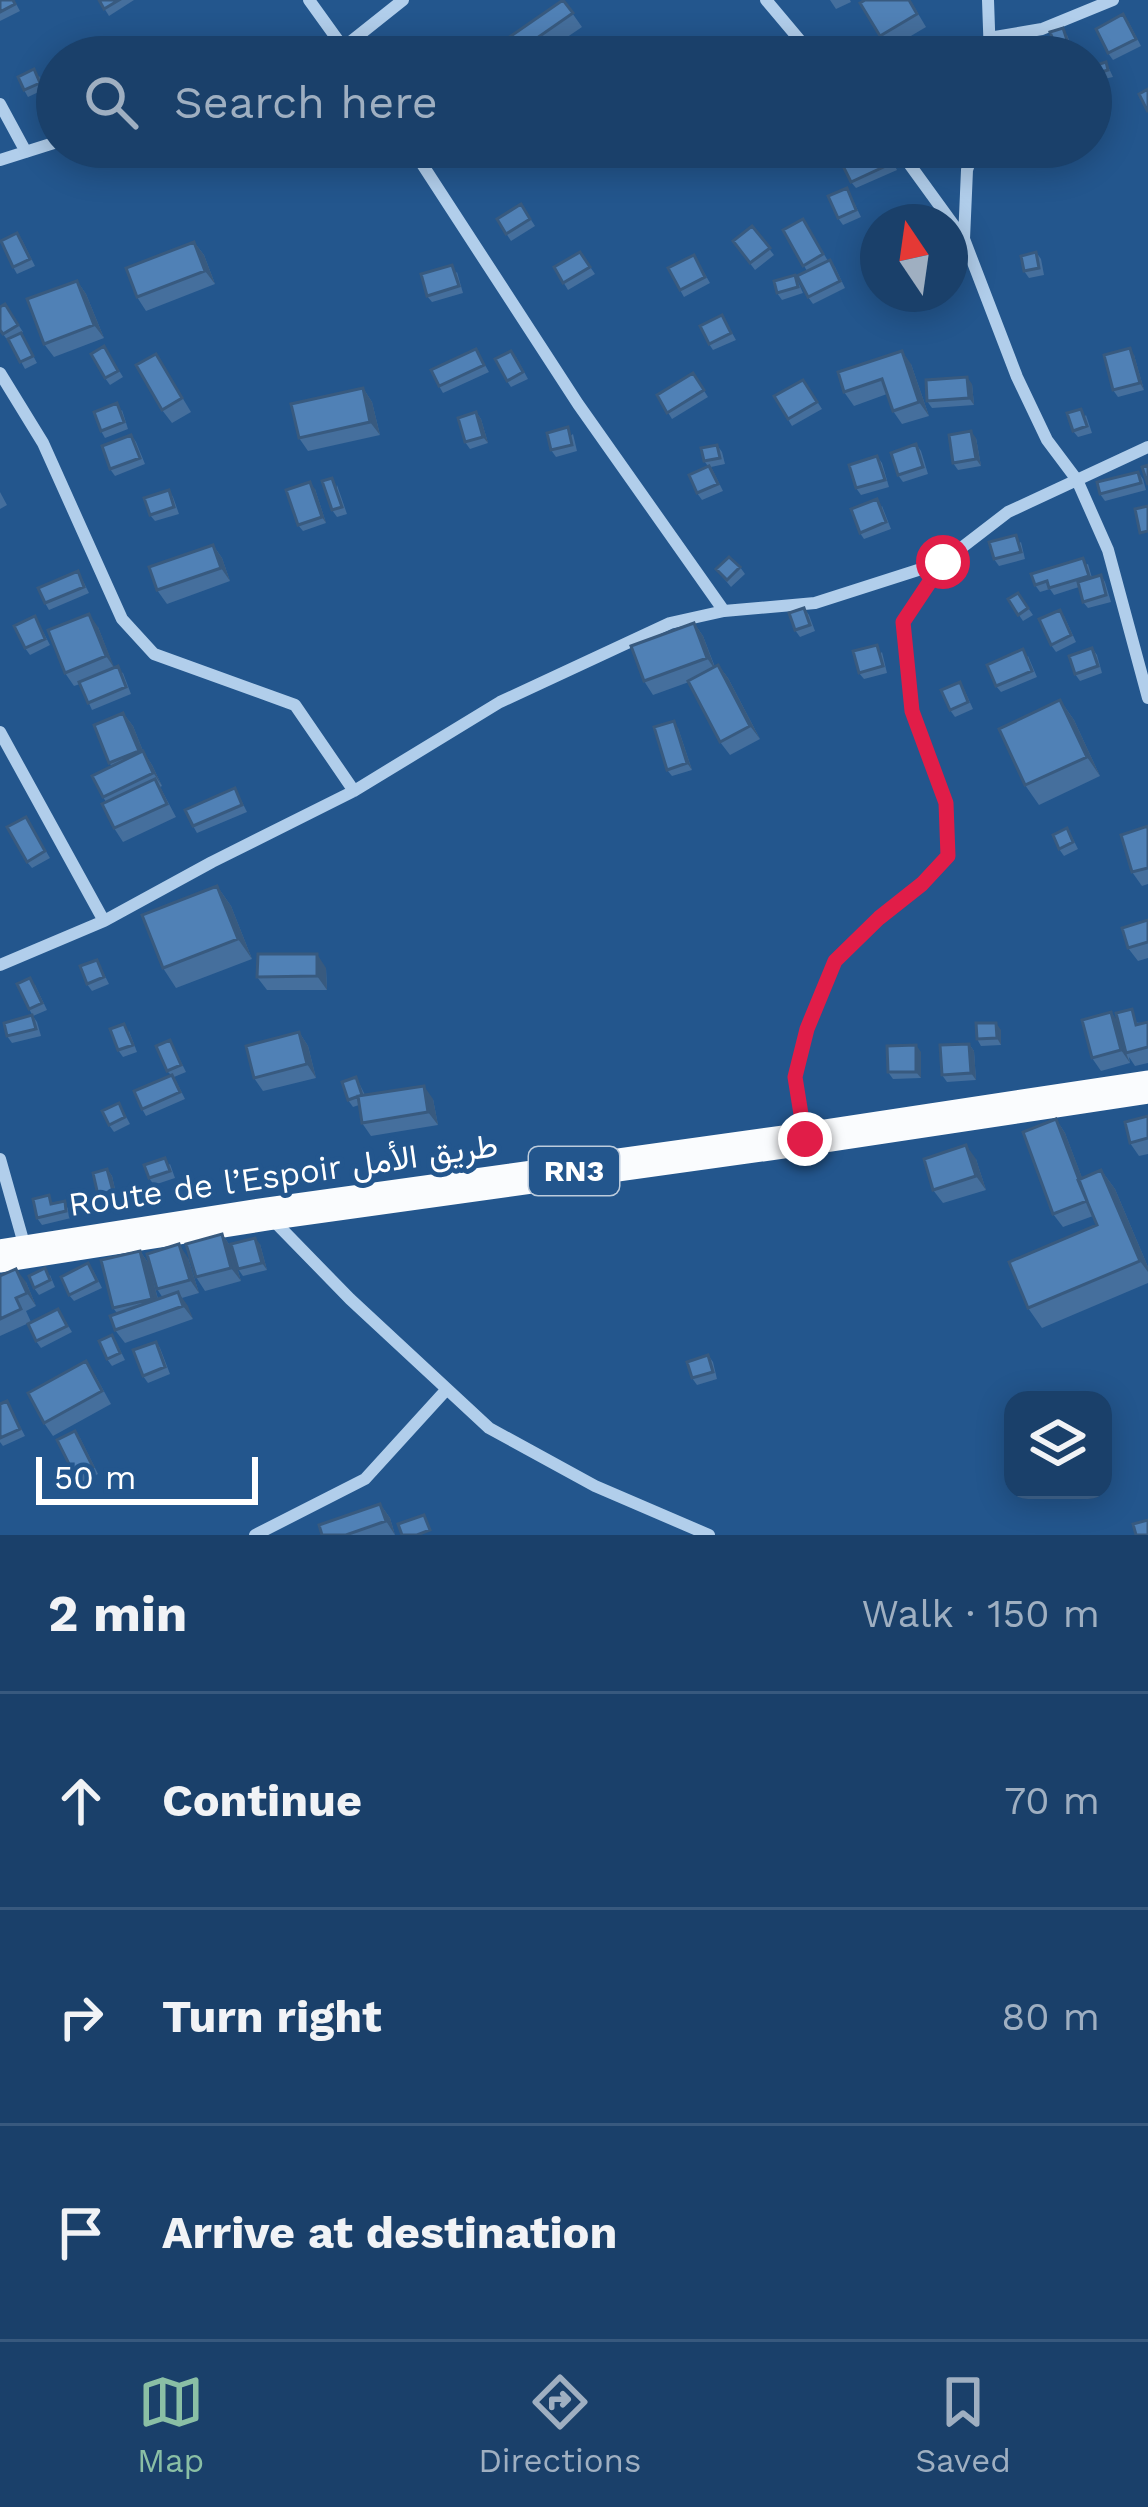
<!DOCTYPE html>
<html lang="en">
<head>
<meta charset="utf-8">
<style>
  body { margin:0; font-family:"Work Sans",Vazirmatn,sans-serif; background:#234770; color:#f1f3f6 }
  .controls { position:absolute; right:36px; bottom:36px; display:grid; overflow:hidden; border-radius:24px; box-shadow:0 6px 30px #0003 }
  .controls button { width:108px; height:108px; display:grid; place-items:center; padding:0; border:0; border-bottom:3px solid #38597e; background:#1a406a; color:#f1f3f6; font:60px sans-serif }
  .compass { position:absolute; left:860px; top:204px; width:108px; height:108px; border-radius:50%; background:#1a406a; box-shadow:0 6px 30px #0003; rotate:347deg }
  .scale { position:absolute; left:36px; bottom:30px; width:222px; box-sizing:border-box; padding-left:12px; border:6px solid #fff; border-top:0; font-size:33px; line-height:42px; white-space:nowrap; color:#fff; -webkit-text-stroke:9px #23568d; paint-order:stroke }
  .stop { position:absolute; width:36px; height:36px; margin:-27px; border:9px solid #e11d48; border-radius:50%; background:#fff }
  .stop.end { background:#e11d48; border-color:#fff; box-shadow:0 3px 12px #0008 }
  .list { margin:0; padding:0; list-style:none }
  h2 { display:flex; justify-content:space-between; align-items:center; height:156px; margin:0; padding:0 48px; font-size:51px }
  h2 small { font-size:39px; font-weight:400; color:#9fafc1 }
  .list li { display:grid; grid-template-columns:78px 1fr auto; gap:36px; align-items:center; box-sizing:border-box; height:216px; padding:0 48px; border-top:3px solid #38597e }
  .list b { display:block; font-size:45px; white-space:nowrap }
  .list em { font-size:39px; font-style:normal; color:#9fafc1 }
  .icon { flex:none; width:66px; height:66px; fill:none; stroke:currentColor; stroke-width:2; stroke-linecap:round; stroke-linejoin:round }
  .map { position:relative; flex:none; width:1148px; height:1535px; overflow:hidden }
  .search { position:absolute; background:#1a406a; box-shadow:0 6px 30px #0003; left:36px; right:36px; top:36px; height:132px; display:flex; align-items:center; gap:30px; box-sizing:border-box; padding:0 42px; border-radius:66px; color:#9fafc1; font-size:45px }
  .sheet { height:804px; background:#1a406a }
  nav { display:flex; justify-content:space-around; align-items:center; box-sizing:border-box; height:168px; border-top:3px solid #38597e; background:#1a406a; font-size:33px; color:#9fafc1 }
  nav a { display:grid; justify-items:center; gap:6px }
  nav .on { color:#8abfa5 }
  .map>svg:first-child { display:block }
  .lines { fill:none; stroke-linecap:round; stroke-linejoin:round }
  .minor { stroke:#b1ceeb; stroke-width:12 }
  .trunk { stroke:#fafcfe; stroke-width:33 }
  .wall { fill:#456f9d }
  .shaded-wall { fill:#385a7f }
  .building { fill:#5081b6; stroke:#385a7f; stroke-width:3 }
  .route { stroke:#e11d48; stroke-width:15 }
  .labels { text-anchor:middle; stroke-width:10; stroke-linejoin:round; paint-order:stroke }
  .shield { fill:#23568d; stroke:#bdccdd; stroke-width:3 }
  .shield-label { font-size:30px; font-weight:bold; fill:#fff }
  .street-label { font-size:33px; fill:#fff; stroke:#23568d }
</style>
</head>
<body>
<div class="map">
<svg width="1148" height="1535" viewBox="0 0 1148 1535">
  <rect width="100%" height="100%" fill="#23568d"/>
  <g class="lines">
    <path class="minor" d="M309,0L350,57
      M766,0L814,57
      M988,0L990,57
      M989,38L1042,29L1113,0
      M316,57L344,47L403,0
      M0,104L26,152
      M411,147L578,404L724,611
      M897,147L963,238
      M975,147L967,170L964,239L1017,377L1047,440L1077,480L1108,550L1148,698
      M0,160L57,142
      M0,373L43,443L122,619L154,654L295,705L354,791
      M0,732L104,921
      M0,965L104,921L212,862L354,791L500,702L670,623L724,611L815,603L943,562
      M805,1138L795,1077L807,1029L835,961L879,918L922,884L948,856L946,803L912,711L903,622L943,562L1008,512L1148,447
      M0,1159L26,1251
      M272,1219L350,1299L489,1428L595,1486L709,1535
      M255,1535L365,1479L447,1389"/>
    <path class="trunk" d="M0,1256L267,1214L805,1139L1148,1087"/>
  </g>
  <path class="wall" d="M0,0H14L20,11L0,21Z
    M99,0H134L109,16Z
    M563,0L582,27L538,57H521L508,38Z
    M830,0H850L851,2L836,9Z
    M865,0H910L926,27L889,49L880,36Z
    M1128,21L1141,46L1113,60L1108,53Z
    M1067,35L1074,53L1062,57L1057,50Z
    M1106,62L1113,77L1100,80L1095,74Z
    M39,76L45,89L28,97L24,90Z
    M121,147H139L125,152Z
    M885,147L897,170L856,188L851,182Z
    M916,147H931L934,152L923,157Z
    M847,188L861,217L843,225L838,218Z
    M521,204L535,226L511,241L497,219Z
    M803,219L828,261L830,260L835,267L845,288L813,304L808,297L807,271L783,230Z
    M752,226L774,255L755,270L733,241Z
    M22,240L35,266L17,274L13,267Z
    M194,242L204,255L215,284L146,311L137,297Z
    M580,252L595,274L568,290L554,267Z
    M1036,252L1041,259L1044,275L1029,278L1024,271Z
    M698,262L710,283L684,297L680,290Z
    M457,272L463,293L432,302L427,296Z
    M795,275L803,293L782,300L777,293Z
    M77,281L86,294L104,338L54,357L44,344Z
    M5,304L23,332L21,333L37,363L25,369L9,340L8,341L3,334Z
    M722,315L736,340L713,350L709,344Z
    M104,346L123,377L110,385L105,378Z
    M476,349L489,372L443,393L439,386Z
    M156,354L191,412L172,423L162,410Z
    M1134,355L1144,390L1118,397L1113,390Z
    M516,357L528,379L511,387L507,381Z
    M911,364L929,416L902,424L893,411L887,394L854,406L844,392Z
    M693,373L708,397L672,419L657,395Z
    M803,380L822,409L792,426L774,396Z
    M972,384L974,405L932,408L927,401Z
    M363,388L372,402L380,435L308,451L299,438Z
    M122,410L128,429L105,438L101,431Z
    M476,412L481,419L488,443L470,449L465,442Z
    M1086,415L1092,433L1078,437L1073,431Z
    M573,434L577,451L556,457L551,450Z
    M131,435L136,442L145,464L115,476L110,469Z
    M976,438L981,466L958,470L953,463Z
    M916,444L921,451L928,474L903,482L898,475Z
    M717,445L722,452L725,464L711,467L723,491L702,500L697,493L708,466L704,461Z
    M877,456L882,463L889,487L861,495L856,488Z
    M1138,472L1143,479L1146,490L1105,501L1100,494Z
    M337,485L347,514L337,517L332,510Z
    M315,489L326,523L303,531L298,525Z
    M169,490L173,497L179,514L155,521L150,515Z
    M0,492L7,505L0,509Z
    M882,506L891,529L864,539L860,533Z
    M1021,542L1025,559L999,566L994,559Z
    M213,545L222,558L230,581L167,604L157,590Z
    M1088,564L1092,578L1101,575L1105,582L1111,602L1088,608L1083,602L1079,587L1054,595L1050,589L1040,592L1035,585Z
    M740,567L745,574L731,587L716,569Z
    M78,571L89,593L49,610L45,603Z
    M1018,593L1033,615L1023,621L1008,599Z
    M804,608L809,615L815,631L800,637L795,630Z
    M35,616L50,645L30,655L25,648Z
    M1064,616L1076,642L1056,652L1051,645Z
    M694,623L703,636L715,667L718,665L728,678L760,739L730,755L720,742L689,682L653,695L644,681Z
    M98,627L114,668L123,673L131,694L92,710L80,684L74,686L65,673Z
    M1092,648L1097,655L1102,673L1080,681L1075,674Z
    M882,652L887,673L864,679L859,673Z
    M1028,656L1037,677L1001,692L996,686Z
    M964,689L973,709L955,717L950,710Z
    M1060,700L1074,720L1100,776L1039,805L1025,785Z
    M123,713L133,726L143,751L152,765L162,786L160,787L176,817L123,842L114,828L106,802L103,797L112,766L109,763Z
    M678,728L692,770L672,776L667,770Z
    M235,788L247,812L197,833L193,826Z
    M26,817L50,858L32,868L27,862Z
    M1148,826V884L1142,886L1132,872Z
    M1071,835L1078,849L1064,856L1059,849Z
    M217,886L231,906L252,959L176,988L163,968Z
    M1148,920V958L1138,961L1128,948Z
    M97,960L109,984L92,991L87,984Z
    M326,968L327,990H267L257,977Z
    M35,985L47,1010L33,1016L29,1009Z
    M1111,1012L1117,1021L1142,1023L1148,1022V1063L1135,1066L1129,1057L1130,1063L1101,1071L1092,1058Z
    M32,1015L37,1022L41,1036L12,1043L7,1036Z
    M1001,1030V1045L981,1046L977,1039Z
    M129,1031L137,1052L123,1057L118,1050Z
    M299,1032L308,1046L316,1078L263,1091L254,1078Z
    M170,1040L186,1072L174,1077L185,1099L146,1116L142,1109L171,1075L167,1071Z
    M969,1044L974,1051L976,1080L947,1082L942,1075Z
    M921,1052V1078L893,1079L888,1072Z
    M356,1077L365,1095L433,1099L438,1125L371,1136L362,1123L359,1105L353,1107L348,1100Z
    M119,1103L130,1124L114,1132L109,1125Z
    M1148,1116V1154L1139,1156L1130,1143Z
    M1056,1119L1065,1133L1082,1178L1101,1170L1115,1189L1148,1267V1283L1042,1328L1028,1308L1097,1225L1093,1216L1063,1227L1053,1214Z
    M976,1159L986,1190L943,1203L933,1190Z
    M170,1164L175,1178L154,1185L149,1178Z
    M107,1169L112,1176L117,1198L103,1202L98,1195Z
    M54,1203L69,1208L71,1218L42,1225L37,1218Z
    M222,1234L231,1247L241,1281L205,1291L196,1277Z
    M260,1244L267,1270L243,1276L238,1269Z
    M140,1251L149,1264L158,1299L163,1298L157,1289L188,1258L199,1293L182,1298L193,1319L125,1343L115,1330L117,1313L113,1308Z
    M93,1270L102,1288L74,1301L69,1295Z
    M50,1275L55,1287L39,1295L34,1288Z
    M0,1276L26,1282L36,1306L26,1311L31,1322L0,1336Z
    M58,1309L72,1332L41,1348L36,1341Z
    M116,1342L125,1360L112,1366L107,1359Z
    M156,1342L160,1348L170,1374L148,1383L143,1376Z
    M708,1355L713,1362L717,1379L697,1385L692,1378Z
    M95,1375L111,1404L53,1436L44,1423Z
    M7,1401L25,1436L3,1446L0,1442V1404Z
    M80,1438L98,1474L80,1483L75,1476Z
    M380,1504L390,1518L395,1535H322Z"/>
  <path class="shaded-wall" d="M194,242L204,255L215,284L205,271Z
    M77,281L86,294L104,338L94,325Z
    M1130,348L1134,355L1144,390L1140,383Z
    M902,351L911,364L929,416L919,402Z
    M967,377L972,384L974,405L969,398Z
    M363,388L372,402L380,435L370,422Z
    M476,412L481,419L488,443L483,437Z
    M971,431L976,438L981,466L976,459Z
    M310,482L315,489L326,523L322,517Z
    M213,545L222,558L230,581L221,568Z
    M89,614L98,627L115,669L106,656Z
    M694,623L703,636L716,671L707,658Z
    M718,665L728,678L760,739L750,726Z
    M1060,700L1074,720L1100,776L1087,757Z
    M123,713L133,726L143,751L152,765L162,786L139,751Z
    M674,721L678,728L692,770L687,763Z
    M217,886L231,906L252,959L238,939Z
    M317,954L326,968L327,990L317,976Z
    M1111,1012L1121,1025L1126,1053L1130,1063L1121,1050Z
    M996,1023L1001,1030V1045L997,1038Z
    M299,1032L308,1046L316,1078L307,1064Z
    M969,1044L974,1051L976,1080L971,1073Z
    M916,1045L921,1052V1078L916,1072Z
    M424,1086L433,1099L438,1125L428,1112Z
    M1056,1119L1065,1133L1096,1214L1087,1201Z
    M966,1145L976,1159L986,1190L976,1176Z
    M107,1169L112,1176L117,1198L113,1191Z
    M1101,1170L1115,1189L1148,1267V1272L1140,1261Z
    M222,1234L231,1247L241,1281L231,1268Z
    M255,1238L260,1244L267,1270L262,1263Z
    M179,1244L188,1258L199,1293L190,1280Z
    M140,1251L149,1264L161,1312L152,1299Z
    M16,1269L26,1282L36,1306L27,1293Z
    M178,1292L188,1306L193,1319L183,1306Z
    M380,1504L390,1518L395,1535L386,1521Z"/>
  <path class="building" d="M0,0H13L15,4L0,12Z
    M99,0H119L104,9Z
    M563,0L573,13L517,52L508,38Z
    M865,0H909L917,14L880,36L860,3Z
    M1123,14L1136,39L1108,53L1096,29Z
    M1063,28L1069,46L1057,50L1050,32Z
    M923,38L936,57H897L896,55Z
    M1106,62L1108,70L1095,74L1093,66Z
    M34,69L40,83L24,90L18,77Z
    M1148,89V112L1139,94Z
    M880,147H885L892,163L851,182L842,164Z
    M847,188L856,210L838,218L828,196Z
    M521,204L530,219L506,234L497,219Z
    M803,219L823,254L803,266L783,230Z
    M752,226L770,248L750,263L733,241Z
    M17,233L30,259L13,267L1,241Z
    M194,242L205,271L137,297L126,268Z
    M580,252L590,267L563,283L554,267Z
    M1036,252L1039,268L1024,271L1021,256Z
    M694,255L705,277L680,290L668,268Z
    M830,260L840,281L808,297L797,276Z
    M452,265L459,286L427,296L421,274Z
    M795,275L798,287L777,293L774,281Z
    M77,281L94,325L44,344L27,299Z
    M5,304L18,325L3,334L0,330V307Z
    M722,315L731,333L709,344L700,326Z
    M21,333L33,356L20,362L8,339Z
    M104,346L118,371L105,378L91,354Z
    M1130,348L1140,383L1113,390L1104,355Z
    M476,349L484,365L439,386L431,370Z
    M511,351L523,372L507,381L495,359Z
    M902,351L919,402L893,411L882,379L844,392L838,372Z
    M156,354L182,398L162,410L136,365Z
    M693,373L704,390L667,413L657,395Z
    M967,377L969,398L927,401L926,380Z
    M803,380L817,402L788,419L774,396Z
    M363,388L370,422L299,438L291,404Z
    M117,403L124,422L101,431L94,412Z
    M1081,409L1087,426L1073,431L1067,413Z
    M476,412L483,437L465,442L458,418Z
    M568,427L572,445L551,450L547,433Z
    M971,431L976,459L953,463L949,435Z
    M131,435L140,458L110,469L102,446Z
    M916,444L923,467L898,475L891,453Z
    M717,445L720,458L704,461L701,448Z
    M877,456L885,480L856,488L849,465Z
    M1148,465V485L1142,467Z
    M709,466L718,484L697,493L689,475Z
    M1138,472L1141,483L1100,494L1097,482Z
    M332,478L342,507L332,510L322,481Z
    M310,482L322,517L298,525L286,490Z
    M169,490L174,507L150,515L144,498Z
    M877,499L886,522L860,533L851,509Z
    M1148,506V531L1140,533L1135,509Z
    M1016,535L1021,552L994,559L989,542Z
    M213,545L221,568L157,590L149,567Z
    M729,557L740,567L727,580L716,569Z
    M1083,558L1089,576L1049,588L1047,581L1035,585L1031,574Z
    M78,571L84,587L45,603L38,588Z
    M1101,575L1106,595L1083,602L1078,582Z
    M1018,593L1028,608L1018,615L1008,599Z
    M804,608L810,625L795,630L789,613Z
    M1060,610L1071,635L1051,645L1039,619Z
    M89,614L106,656L65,673L48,630Z
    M35,616L45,639L25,648L14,626Z
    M694,623L707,658L644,681L631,646Z
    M877,645L883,666L859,673L853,651Z
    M1092,648L1098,666L1075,674L1069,656Z
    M1023,649L1032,671L996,686L987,665Z
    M718,665L750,726L720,742L688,681Z
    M118,666L126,687L88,703L79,682Z
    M960,682L968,702L950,710L941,690Z
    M1060,700L1087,757L1025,785L999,729Z
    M123,713L139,751L109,763L94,725Z
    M674,721L687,763L667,770L654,727Z
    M143,751L153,773L103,797L92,776Z
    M155,779L167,804L114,828L102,804Z
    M235,788L242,805L193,826L185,810Z
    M26,817L45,851L27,862L7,827Z
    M1148,826V868L1132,872L1121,835Z
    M1067,828L1073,842L1059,849L1053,835Z
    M217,886L238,939L163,968L142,915Z
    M1148,920V942L1128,948L1122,928Z
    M258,954H317V976L257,977Z
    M97,960L104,977L87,984L80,966Z
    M30,978L42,1003L29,1009L17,984Z
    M1132,1009L1136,1025L1148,1022V1047L1126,1053L1116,1013Z
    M1111,1012L1121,1050L1092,1058L1082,1020Z
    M32,1015L36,1029L7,1036L4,1023Z
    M976,1023H996L997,1038L977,1039Z
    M124,1024L133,1045L118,1050L110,1029Z
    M299,1032L307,1064L254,1078L246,1046Z
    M170,1040L181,1065L167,1071L156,1046Z
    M969,1044L971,1073L942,1075L940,1045Z
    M916,1045V1072H888L887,1046Z
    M172,1075L180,1092L142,1109L134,1091Z
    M356,1077L362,1095L348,1100L342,1082Z
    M424,1086L428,1112L362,1123L358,1096Z
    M119,1103L125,1117L109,1125L102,1111Z
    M1148,1116V1138L1130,1143L1125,1122Z
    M1056,1119L1087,1201L1053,1214L1023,1132Z
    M966,1145L976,1176L933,1190L924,1159Z
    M165,1158L170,1171L149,1178L144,1165Z
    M107,1169L113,1191L98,1195L93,1173Z
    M1101,1170L1140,1261L1028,1308L1009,1262L1097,1225L1078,1180Z
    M49,1195L51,1204L65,1201L66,1211L37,1218L33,1199Z
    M222,1234L231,1268L196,1277L186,1244Z
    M255,1238L262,1263L238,1269L231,1244Z
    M179,1244L190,1280L157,1289L147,1254Z
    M140,1251L152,1299L113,1308L101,1260Z
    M88,1263L97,1281L69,1295L61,1277Z
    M45,1268L50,1280L34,1288L29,1276Z
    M16,1269L27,1293L16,1298L21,1309L0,1319V1276Z
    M178,1292L183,1306L115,1330L110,1316Z
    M58,1309L67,1326L36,1341L28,1324Z
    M112,1335L120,1353L107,1359L99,1341Z
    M156,1342L165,1367L143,1376L133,1350Z
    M708,1355L713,1372L692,1378L687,1362Z
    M86,1361L102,1391L44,1423L28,1393Z
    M7,1401L20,1429L0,1438V1404Z
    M75,1431L93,1467L75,1476L57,1440Z
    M380,1504L386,1521L346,1535H322L319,1525Z
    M424,1515L430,1530L417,1535H402L398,1524Z
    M1148,1520V1535H1136L1133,1524Z"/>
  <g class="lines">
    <path class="route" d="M805,1139L795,1077L807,1029L835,961L879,918L922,884L948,856L946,803L912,711L903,622L943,562"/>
  </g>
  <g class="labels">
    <rect class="shield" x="529" y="1147" width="90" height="48" rx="9"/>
    <g class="shield-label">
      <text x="574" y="1181">RN3</text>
    </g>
    <g class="street-label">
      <text transform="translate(283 1174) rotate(-8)" y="12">Route de l’Espoir طريق الأمل</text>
    </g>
  </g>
</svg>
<div class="controls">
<button><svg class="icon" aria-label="layers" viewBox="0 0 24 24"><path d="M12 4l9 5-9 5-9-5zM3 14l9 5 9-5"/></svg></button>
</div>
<svg class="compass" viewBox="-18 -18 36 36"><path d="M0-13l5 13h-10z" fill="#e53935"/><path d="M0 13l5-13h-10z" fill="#9fafc1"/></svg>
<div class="scale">50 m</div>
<div class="stop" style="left:943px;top:562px"></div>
<div class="stop end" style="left:805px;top:1139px"></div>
<div class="search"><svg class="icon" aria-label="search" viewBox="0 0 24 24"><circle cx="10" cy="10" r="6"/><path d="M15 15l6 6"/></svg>Search here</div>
</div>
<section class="sheet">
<h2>2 min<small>Walk · 150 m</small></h2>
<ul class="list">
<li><svg class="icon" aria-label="ahead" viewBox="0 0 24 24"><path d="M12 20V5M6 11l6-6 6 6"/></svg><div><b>Continue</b></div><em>70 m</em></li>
<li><svg class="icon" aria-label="right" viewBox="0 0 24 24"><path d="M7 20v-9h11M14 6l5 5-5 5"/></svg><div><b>Turn right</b></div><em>80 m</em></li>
<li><svg class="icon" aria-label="arrive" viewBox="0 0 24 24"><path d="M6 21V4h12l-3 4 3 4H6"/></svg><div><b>Arrive at destination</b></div></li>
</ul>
</section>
<nav>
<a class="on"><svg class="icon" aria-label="map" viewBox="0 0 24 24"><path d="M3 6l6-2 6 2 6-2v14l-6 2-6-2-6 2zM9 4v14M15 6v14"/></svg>Map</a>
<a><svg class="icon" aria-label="directions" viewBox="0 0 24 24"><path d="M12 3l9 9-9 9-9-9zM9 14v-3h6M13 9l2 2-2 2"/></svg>Directions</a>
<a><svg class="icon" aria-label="saved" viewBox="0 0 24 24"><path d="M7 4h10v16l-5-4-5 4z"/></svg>Saved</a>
</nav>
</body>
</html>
